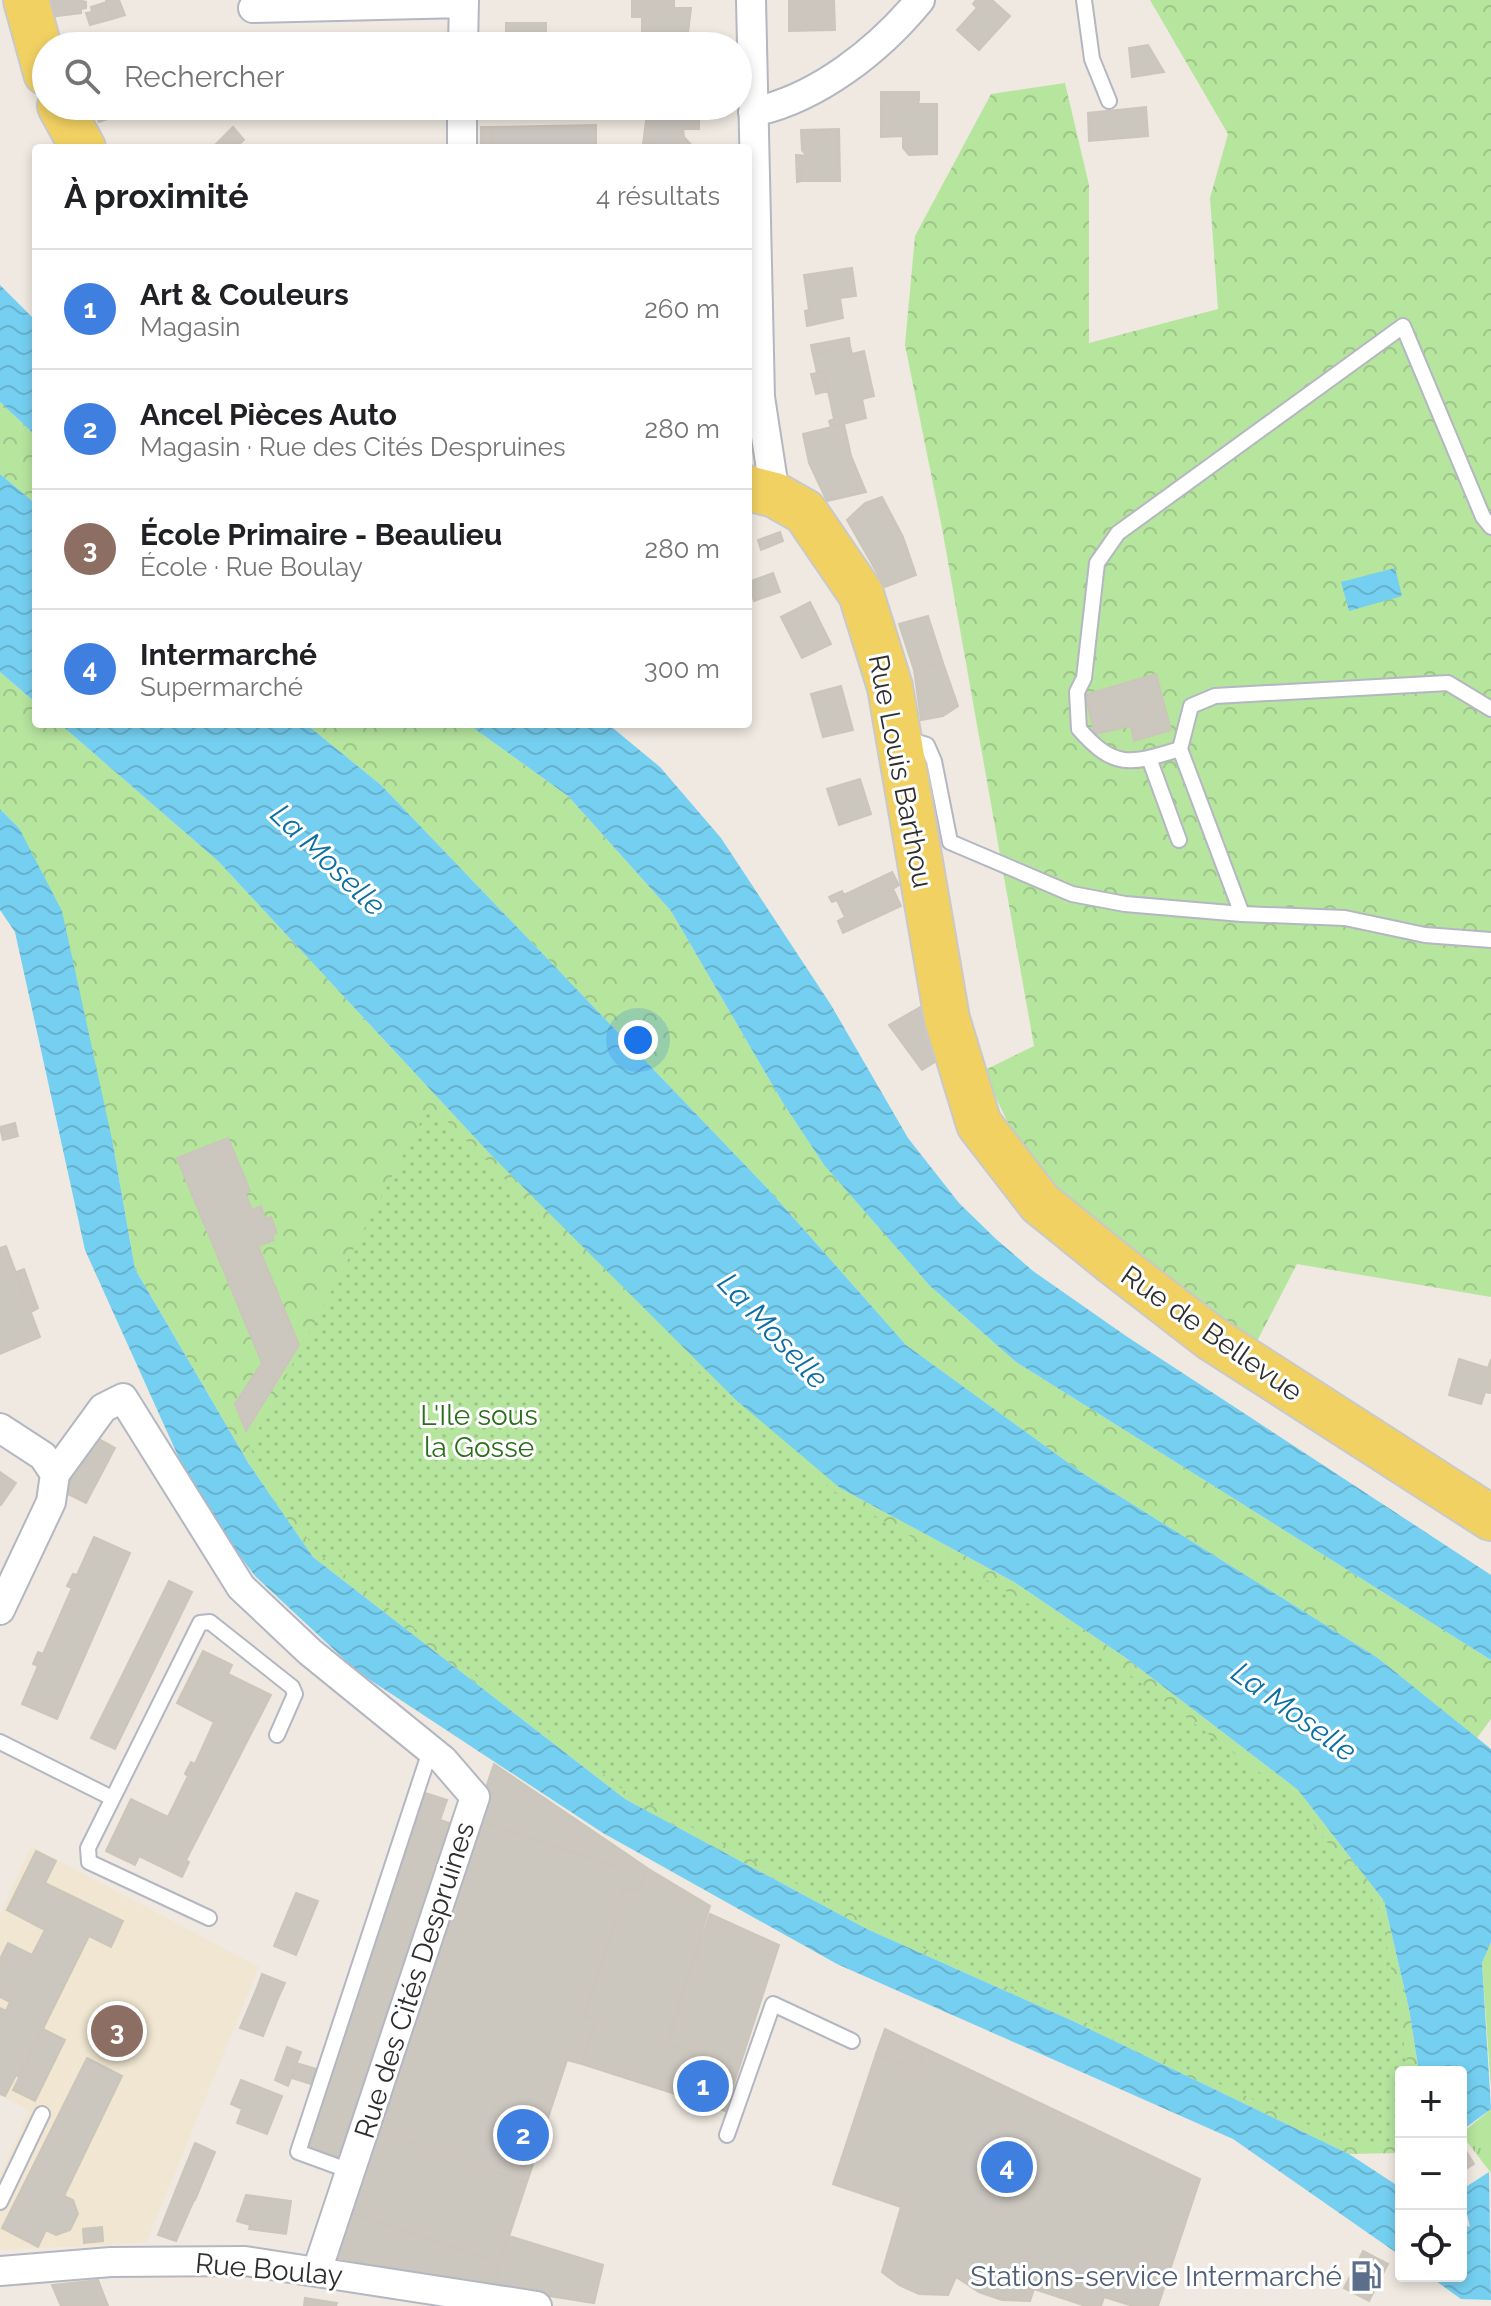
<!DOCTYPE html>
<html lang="fr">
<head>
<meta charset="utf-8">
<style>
  body { margin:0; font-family:Raleway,sans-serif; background:#f6f6f6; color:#202124 }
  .controls { position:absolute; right:24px; bottom:24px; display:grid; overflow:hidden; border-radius:8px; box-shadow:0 4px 12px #0003 }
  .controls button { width:72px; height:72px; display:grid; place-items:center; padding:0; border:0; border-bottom:2px solid #e0e0e0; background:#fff; color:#202124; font:40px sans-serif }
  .you { position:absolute; left:638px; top:1040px; width:28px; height:28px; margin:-20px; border:6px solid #fff; border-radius:50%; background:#1a73e8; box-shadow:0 0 0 12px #1a73e833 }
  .badge { display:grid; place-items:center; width:52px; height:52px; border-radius:50%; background:#0f766e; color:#fff; font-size:26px; font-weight:700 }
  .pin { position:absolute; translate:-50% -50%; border:4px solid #fff; box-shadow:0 2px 8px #0006 }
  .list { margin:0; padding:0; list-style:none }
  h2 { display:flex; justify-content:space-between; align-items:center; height:104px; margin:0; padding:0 32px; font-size:34px }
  h2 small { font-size:26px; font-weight:400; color:#757577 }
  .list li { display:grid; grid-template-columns:52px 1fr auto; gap:24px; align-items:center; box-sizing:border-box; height:120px; padding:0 32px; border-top:2px solid #e0e0e0 }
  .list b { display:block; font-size:30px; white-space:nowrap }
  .list p { margin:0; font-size:26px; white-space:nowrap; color:#757577 }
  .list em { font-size:26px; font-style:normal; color:#757577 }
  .icon { flex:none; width:44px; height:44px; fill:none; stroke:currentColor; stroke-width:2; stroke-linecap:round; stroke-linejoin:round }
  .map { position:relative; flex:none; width:1491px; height:2306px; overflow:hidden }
  .search { position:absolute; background:#fff; box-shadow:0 4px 12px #0003; left:32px; top:32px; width:720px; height:88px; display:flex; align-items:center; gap:20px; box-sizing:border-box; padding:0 28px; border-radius:44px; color:#757577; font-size:30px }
  .panel { position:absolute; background:#fff; box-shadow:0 4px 12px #0003; left:32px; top:144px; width:720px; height:584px; border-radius:8px }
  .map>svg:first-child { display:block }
  .education { fill:#f0e6d1 }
  .grass { fill:url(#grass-tufts) }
  .forest { fill:url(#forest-crowns) }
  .park { fill:url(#park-dots) }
  .water { fill:url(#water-waves) }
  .building { fill:#cbc7bf; stroke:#cbc5ba; stroke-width:2 }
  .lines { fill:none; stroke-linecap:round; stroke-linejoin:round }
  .service-casing { stroke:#b4b7c1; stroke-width:18 }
  .minor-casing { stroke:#b4b7c1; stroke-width:32 }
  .primary-casing { stroke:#c9c9c9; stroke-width:48 }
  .service { stroke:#fff; stroke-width:14 }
  .minor { stroke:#fff; stroke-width:28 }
  .primary { stroke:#f2d163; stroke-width:44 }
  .labels { text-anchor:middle; stroke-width:6; stroke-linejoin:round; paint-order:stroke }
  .street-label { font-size:28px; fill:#2e2e2e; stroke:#fff }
  .park-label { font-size:28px; fill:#2c6e1b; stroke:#fff }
  .service-label { font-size:28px; fill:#4e5e75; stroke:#fff; text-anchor:end }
  .water-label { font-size:30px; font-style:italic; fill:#0d6fa3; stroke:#fff }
</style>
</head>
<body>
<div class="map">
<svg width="1491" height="2306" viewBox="0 0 1491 2306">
  <defs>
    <pattern id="grass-tufts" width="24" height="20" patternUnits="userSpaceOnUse" patternTransform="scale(2)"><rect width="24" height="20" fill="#b6e59e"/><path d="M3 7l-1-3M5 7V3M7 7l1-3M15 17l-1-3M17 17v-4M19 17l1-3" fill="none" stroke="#9dc588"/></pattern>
    <pattern id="forest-crowns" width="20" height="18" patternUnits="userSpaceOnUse" patternTransform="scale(2)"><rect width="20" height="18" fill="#b6e59e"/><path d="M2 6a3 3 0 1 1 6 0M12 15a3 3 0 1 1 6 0" fill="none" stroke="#9dc588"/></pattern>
    <pattern id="park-dots" width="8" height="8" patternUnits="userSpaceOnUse" patternTransform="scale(2)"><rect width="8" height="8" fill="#b6e59e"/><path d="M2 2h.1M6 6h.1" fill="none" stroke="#9dc588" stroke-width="1.8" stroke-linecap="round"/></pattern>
    <pattern id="water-waves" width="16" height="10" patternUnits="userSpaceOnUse" patternTransform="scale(2)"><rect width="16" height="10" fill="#75cff0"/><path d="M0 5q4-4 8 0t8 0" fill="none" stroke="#66b2ce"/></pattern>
  </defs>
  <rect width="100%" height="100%" fill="#efe9e1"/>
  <path class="education" d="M31,1846L259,1967L146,2243L0,2250V2174L30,2111L0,2095V1916Z"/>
  <path class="grass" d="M1491,1942V2088L1482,1963Z
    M1491,2109V2173L1461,2134Z"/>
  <path class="forest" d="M1150,0H1491V1297L1297,1264L1253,1349L1090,1224L1025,1158L983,1071L1034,1046L942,528L905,345L915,236L991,94L1065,83L1089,185V343L1218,309L1210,198L1228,134Z
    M0,402L36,436V504L0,474Z
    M0,672L36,703V724H60L218,861L490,1154L840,1488L1014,1582L1126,1658L1298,1790L1384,1901L1409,2009L1419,2072H1401V2153L1349,2154L1073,2021L867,1929L625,1799L313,1557L249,1464L135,1269L112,1139L19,828L0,809Z
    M306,724H468L568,796L671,911L783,1103L824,1165L930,1286L1016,1362L1491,1660V1719L1477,1738L1378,1658L1081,1472L906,1345L769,1190L381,785Z"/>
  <path class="park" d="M430,1104L675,1350L840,1496L1057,1620L1291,1796L1381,1911L1409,2072H1401V2145L1350,2144L871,1924L626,1792L317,1553L249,1447Z"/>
  <path class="water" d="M0,285L36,321V436L0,402Z
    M0,474L36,504V703L0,672Z
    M1395,568L1402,596L1349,611L1341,582Z
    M60,724H306L381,785L769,1190L906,1345L1081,1472L1378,1658L1491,1749V1942L1482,1963L1491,2109L1461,2131V2072H1419L1409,2009L1384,1901L1298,1790L1126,1658L1014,1582L840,1488L737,1401L490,1154L218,861Z
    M468,724H608L660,767L721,838L831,1005L908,1138L959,1203L996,1239L1033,1271L1126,1336L1491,1575V1660L1016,1362L930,1286L824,1165L783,1103L671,911L568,796Z
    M0,809L19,828L62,911L112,1139L135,1269L249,1464L313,1557L625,1799L867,1929L1073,2021L1349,2154L1401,2188V2256L1233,2139L837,1964L603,1833L358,1672L255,1576L197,1498L85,1250L15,932L0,910Z
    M1489,2172L1491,2300L1461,2299L1429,2276H1461V2223L1470,2227L1461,2190Z"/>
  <path class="building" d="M47,0H79L86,2V8L81,9V13L50,17Z
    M106,0H119L125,15L112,19Z
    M632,0H674V8H691L688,33H695L696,46H655V34H642V17H632Z
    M789,0H834L835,30L789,31Z
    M976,0H992L1010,16L979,50L957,30L977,8L973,4Z
    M107,2L112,19L90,25L86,13L92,12L91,7Z
    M506,23H546V46H506Z
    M1148,45L1164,72L1132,77L1129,48Z
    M881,92H919V100H881Z
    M881,100H919L918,104H937V154L909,155L903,148V136L881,137Z
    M85,106H119L122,114L99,122L95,115L90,116Z
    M648,106H699V129H683L684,137L694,148H652V144H643Z
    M1146,107L1148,136L1089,141L1088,113Z
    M596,125V148H492V127Z
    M233,127L244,140L235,148H212Z
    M481,127H492V148H481Z
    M839,129L840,181H802V164H807V156L802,150L801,130Z
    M796,155L807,156V164H802V181L797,182Z
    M852,268L856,296L840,298L843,318L807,326L805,311L809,310L804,275Z
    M849,338L850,346L813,355L811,345Z
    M850,346L852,354L864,351L874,396L862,399L866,418L831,427L829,421L834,419L824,372L817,373L813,355Z
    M824,372L828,391L816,394L811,374Z
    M844,424L851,456L866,492L827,501L809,463L803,434Z
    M882,497L903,537L916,575L885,587L847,520L865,503Z
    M780,532L783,541L761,550L758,540Z
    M773,573L780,592L754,601L748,582Z
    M810,602L831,644L802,658L781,617Z
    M928,616L943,663L914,670L899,624Z
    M943,663L958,706L943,716L921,720L914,670Z
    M1156,674L1171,730L1134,741L1131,726L1095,734L1085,695Z
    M841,686L853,730L823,737L811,694Z
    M860,779L871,814L839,825L827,789Z
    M892,872L899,885L893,889L901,906L843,933L838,921L845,917L837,900L832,902L829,897L842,891L844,895Z
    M924,1005L938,1060L922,1070L889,1025Z
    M15,1123L18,1136L3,1140L0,1127Z
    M228,1138L250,1191L245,1193L252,1210L261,1206L265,1219L271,1217L277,1233L272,1235L274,1240L258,1246L299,1345L246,1431L235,1404L262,1363L177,1158Z
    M6,1246L40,1337L0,1354V1248Z
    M24,1269L31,1289L23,1292L16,1272Z
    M31,1289L38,1308L31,1312L23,1292Z
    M1459,1359L1488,1368L1491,1359V1393L1485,1392L1481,1404L1449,1395Z
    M93,1436L115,1448L86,1503L64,1492Z
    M0,1472L16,1483L1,1505L0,1504Z
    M94,1537L130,1553L57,1719L22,1704L38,1666L33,1664L38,1652L43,1654L72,1588L67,1586L73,1574L77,1575Z
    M169,1581L192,1592L115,1749L91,1738Z
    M203,1651L232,1665L228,1674L271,1695L186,1860L189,1862L182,1877L139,1856L135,1865L106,1851L131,1799L168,1817L188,1776L185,1774L191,1762L195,1764L214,1722L177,1703Z
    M494,1764L634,1859L630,1871L475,1820Z
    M425,1793L447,1800L440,1820L452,1824L343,2158L308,2146Z
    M475,1820L630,1871L634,1859L647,1868L639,1890L625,1888L584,2016L596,2021L582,2064L567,2060L527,2182L373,2131Z
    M36,1851L56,1861L45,1883L123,1921L111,1947L89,1936L19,2077L16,2075L5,2096L0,2094V2008L6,2011L10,2002L0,1997V1959L8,1943L32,1955L45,1930L7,1910Z
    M647,1868L710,1906L667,2044L702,2056L693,2081L677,2076L672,2093L582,2064L596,2021L584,2016L625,1888L639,1890Z
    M296,1893L318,1901L296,1955L274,1946Z
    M710,1914L779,1945L725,2111L672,2093L677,2076L693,2081L702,2056L667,2044Z
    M262,1974L285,1983L279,1996L257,1988Z
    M257,1988L279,1996L263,2036L240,2028Z
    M43,2029L65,2040L35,2101L13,2090Z
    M885,2029L924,2048L918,2068L876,2054Z
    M287,2047L301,2052L288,2086L275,2080Z
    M924,2048L1200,2179L1158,2306H1133L1104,2297L1101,2306H1086L1034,2289L1030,2301L1002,2300L979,2292L956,2277L948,2295L919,2294L899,2285L882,2272L901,2207L833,2184L876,2054L918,2068Z
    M87,2058L122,2076L64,2196L73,2200L78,2214L70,2230L56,2235L46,2230L38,2247L2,2228Z
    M296,2063L316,2069L311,2084L292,2078Z
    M241,2080L282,2096L267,2134L237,2123L242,2109L231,2104Z
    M373,2131L527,2182L500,2263L347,2211Z
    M195,2143L215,2152L195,2200L175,2192Z
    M1461,2143L1474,2164L1461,2172Z
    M175,2192L194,2200L176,2241L158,2235Z
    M246,2195L291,2201L286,2234L249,2229L250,2225L237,2221Z
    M347,2211L500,2263L493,2286L332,2257Z
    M102,2227L103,2241L84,2243L83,2229Z
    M509,2236L603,2265L594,2303L493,2287Z
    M1363,2251L1388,2264L1369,2301L1344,2288Z
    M98,2280L108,2306H61L52,2285Z
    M305,2298L337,2303L336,2306H304Z"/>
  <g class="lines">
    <defs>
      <path id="service" d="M1084,0L1092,59L1109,101
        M1491,527L1483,517L1403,326L1118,533L1097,563L1084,678L1077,692L1079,729C1115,770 1131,764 1180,749L1242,914L1345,918L1425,935L1491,940
        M905,738L927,745L934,761L950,842L1072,894L1125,904L1242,914
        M1180,749L1191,706L1215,696L1448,683L1491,709
        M1149,758L1179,840
        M0,1742L112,1798
        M209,1918L89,1862L88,1848L200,1623L210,1622L292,1687L295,1694L277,1735
        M727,2135L773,2004L852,2041
        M350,2171L298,2152L430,1751
        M0,2202L42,2114"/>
      <path id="minor" d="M751,0L760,397L775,495
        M253,8L464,3
        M463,46L464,0
        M753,112C817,99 879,50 920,0
        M462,148V106
        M0,1428L43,1456L55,1474L51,1502L0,1610
        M55,1474L103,1408L123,1398L241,1587L310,1652L443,1760L475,1797L317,2271
        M0,2271L111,2262L245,2261L537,2306"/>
      <path id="primary" d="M26,0L46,73
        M60,106L83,148
        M748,488L775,495L805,512L861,594L890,687L947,1019L979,1124L1040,1203L1114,1263L1211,1338L1491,1518"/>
    </defs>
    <use href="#service" class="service-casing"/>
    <use href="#minor" class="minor-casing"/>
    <use href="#primary" class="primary-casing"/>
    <use href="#service" class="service"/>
    <use href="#minor" class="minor"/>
    <use href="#primary" class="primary"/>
  </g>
  <defs>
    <symbol id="fuel-bare" viewBox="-9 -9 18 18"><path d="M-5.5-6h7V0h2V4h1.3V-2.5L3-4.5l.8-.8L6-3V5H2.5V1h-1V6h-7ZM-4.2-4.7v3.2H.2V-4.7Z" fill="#5c6f8a" stroke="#fff" stroke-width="2.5" paint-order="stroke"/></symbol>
  </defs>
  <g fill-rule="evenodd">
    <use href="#fuel-bare" x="1344" y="2254" width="44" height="44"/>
  </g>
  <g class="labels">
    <g class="street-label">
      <text transform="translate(901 771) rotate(79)" y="10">Rue Louis Barthou</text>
      <text transform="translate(1212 1333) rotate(35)" y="10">Rue de Bellevue</text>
      <text transform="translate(414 1980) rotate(-72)" y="10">Rue des Cités Despruines</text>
      <text transform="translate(269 2269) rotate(5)" y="10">Rue Boulay</text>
    </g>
    <g class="park-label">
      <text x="479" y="1425">L'Ile sous<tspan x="479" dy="32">la Gosse</tspan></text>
    </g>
    <g class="service-label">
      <text x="1342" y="2286">Stations-service Intermarché</text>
    </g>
    <g class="water-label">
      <text transform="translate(328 860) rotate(44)" y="10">La Moselle</text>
      <text transform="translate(773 1331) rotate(47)" y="10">La Moselle</text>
      <text transform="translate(1294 1712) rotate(36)" y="10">La Moselle</text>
    </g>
  </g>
</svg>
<div class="controls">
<button>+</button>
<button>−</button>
<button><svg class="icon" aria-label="locate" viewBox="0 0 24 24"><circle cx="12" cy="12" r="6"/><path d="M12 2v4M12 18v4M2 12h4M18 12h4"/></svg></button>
</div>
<div class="you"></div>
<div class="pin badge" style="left:703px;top:2086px;background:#3f7fe0">1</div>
<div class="pin badge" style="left:523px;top:2135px;background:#3f7fe0">2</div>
<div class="pin badge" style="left:117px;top:2031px;background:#8d6e63">3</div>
<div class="pin badge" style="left:1007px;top:2167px;background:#3f7fe0">4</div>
<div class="search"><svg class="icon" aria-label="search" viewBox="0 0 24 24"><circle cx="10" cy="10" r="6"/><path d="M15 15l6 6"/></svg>Rechercher</div>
<section class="panel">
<h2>À proximité<small>4 résultats</small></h2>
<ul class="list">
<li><span class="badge" style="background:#3f7fe0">1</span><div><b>Art &amp; Couleurs</b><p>Magasin</p></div><em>260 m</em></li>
<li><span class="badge" style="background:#3f7fe0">2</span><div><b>Ancel Pièces Auto</b><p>Magasin · Rue des Cités Despruines</p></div><em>280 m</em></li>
<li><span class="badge" style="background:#8d6e63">3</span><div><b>École Primaire - Beaulieu</b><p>École · Rue Boulay</p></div><em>280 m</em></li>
<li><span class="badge" style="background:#3f7fe0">4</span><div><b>Intermarché</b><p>Supermarché</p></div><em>300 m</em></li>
</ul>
</section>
</div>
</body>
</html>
